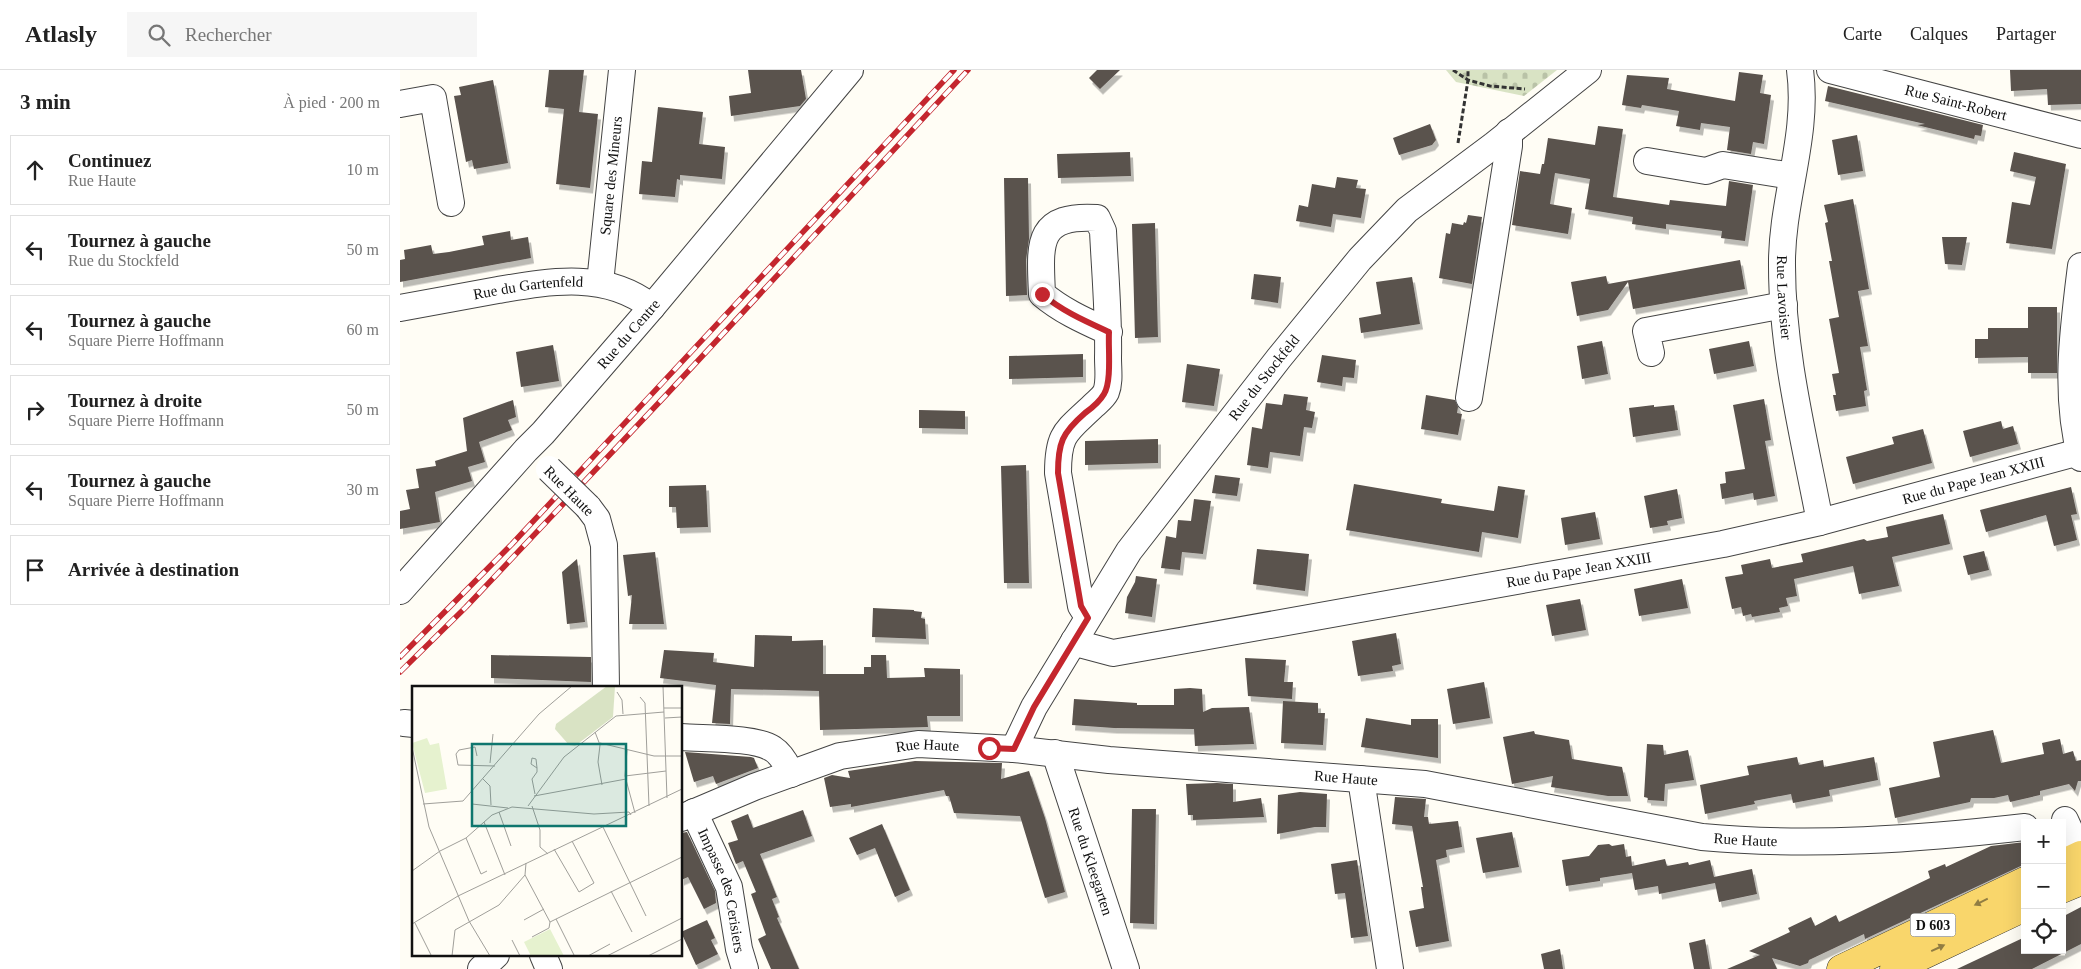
<!DOCTYPE html>
<html lang="fr">
<head>
<meta charset="utf-8">
<style>
  body { margin:0; font-family:Georgia,serif; background:#f6f6f6; color:#222 }
  .controls { position:absolute; right:15px; bottom:15px; display:grid; overflow:hidden; border-radius:0px; box-shadow:0 5px 20px #0002 }
  .controls button { width:45px; height:45px; display:grid; place-items:center; padding:0; border:0; border-bottom:1px solid #e0e0e0; background:#fff; color:#222; font:25px sans-serif }
  .stop { position:absolute; width:15px; height:15px; margin:-11px; border:4px solid #c4262e; border-radius:50%; background:#fff }
  .stop.end { background:#c4262e; border-color:#fff; box-shadow:0 1px 5px #0008 }
  .list { margin:0; padding:0; list-style:none }
  h2 { display:flex; justify-content:space-between; align-items:center; height:65px; margin:0; padding:0 20px; font-size:21px }
  h2 small { font-size:16px; font-weight:400; color:#767676 }
  .list li { display:grid; grid-template-columns:32px 1fr auto; gap:15px; align-items:center; box-sizing:border-box; height:70px; margin:0 10px 10px; padding:0 10px; border:1px solid #e0e0e0; border-radius:0px }
  .list b { display:block; font-size:19px; white-space:nowrap }
  .list p { margin:0; font-size:16px; white-space:nowrap; color:#767676 }
  .list em { font-size:16px; font-style:normal; color:#767676 }
  .icon { flex:none; width:28px; height:28px; fill:none; stroke:currentColor; stroke-width:2; stroke-linecap:round; stroke-linejoin:round }
  .map { position:relative; flex:none; width:1681px; height:899px; overflow:hidden }
  header { display:flex; align-items:center; gap:30px; box-sizing:border-box; height:70px; padding:0 25px; background:#fff; border-bottom:1px solid #e0e0e0 }
  header strong { font-size:24px }
  nav { display:flex; gap:28px; margin-inline-start:auto; font-size:18px }
  .search { width:350px; height:45px; background:#f6f6f6; display:flex; align-items:center; gap:12px; box-sizing:border-box; padding:0 18px; border-radius:0px; color:#767676; font-size:19px }
  main { display:flex }
  aside { flex:1; background:#fff }
  .map>svg:first-child { display:block }
  .cemetery { fill:url(#cemetery-stones) }
  .building { fill:#5a524d; filter:url(#shadow) }
  .lines { fill:none; stroke-linecap:round; stroke-linejoin:round }
  .minor-casing { stroke:#444; stroke-width:28 }
  .major-casing { stroke:#222; stroke-width:29 }
  .path { stroke:#333; stroke-width:3; stroke-dasharray:5 2.5; stroke-linecap:butt }
  .minor { stroke:#fff; stroke-width:26 }
  .major { stroke:#f9d66b; stroke-width:28 }
  .rail-casing { stroke:#c4262e; stroke-width:5.5 }
  .rail { stroke:#fff; stroke-width:4; stroke-dasharray:11; stroke-linecap:butt }
  .minor-bridge-casing { stroke:#444; stroke-width:28; stroke-linecap:butt }
  .minor-bridge { stroke:#fff; stroke-width:26 }
  .oneway { fill:#917d42 }
  .route { stroke:#c4262e; stroke-width:6 }
  .labels { text-anchor:middle; stroke-width:5; stroke-linejoin:round; paint-order:stroke }
  .shield { fill:#fff; stroke:#585858; stroke-width:1 }
  .shield-label { font-size:14px; font-weight:bold; fill:#111 }
  .street-label { font-size:15px; fill:#111; stroke:#fff }
  .inset-road { fill:none; stroke:#a09f9a; stroke-width:1 }
  .view { fill:#0f766e; fill-opacity:0.15; stroke:#0f766e; stroke-width:2.5 }
  .inset-edge { fill:none; stroke:#111; stroke-width:2.5 }
</style>
</head>
<body>
<header>
<strong>Atlasly</strong>
<div class="search"><svg class="icon" aria-label="search" viewBox="0 0 24 24"><circle cx="10" cy="10" r="6"/><path d="M15 15l6 6"/></svg>Rechercher</div>
<nav><a>Carte</a><a>Calques</a><a>Partager</a></nav>
</header>
<main>
<aside>
<h2>3 min<small>À pied · 200 m</small></h2>
<ul class="list">
<li><svg class="icon" aria-label="ahead" viewBox="0 0 24 24"><path d="M12 20V5M6 11l6-6 6 6"/></svg><div><b>Continuez</b><p>Rue Haute</p></div><em>10 m</em></li>
<li><svg class="icon" aria-label="left" viewBox="0 0 24 24"><path d="M17 20v-9H6M10 6l-5 5 5 5"/></svg><div><b>Tournez à gauche</b><p>Rue du Stockfeld</p></div><em>50 m</em></li>
<li><svg class="icon" aria-label="left" viewBox="0 0 24 24"><path d="M17 20v-9H6M10 6l-5 5 5 5"/></svg><div><b>Tournez à gauche</b><p>Square Pierre Hoffmann</p></div><em>60 m</em></li>
<li><svg class="icon" aria-label="right" viewBox="0 0 24 24"><path d="M7 20v-9h11M14 6l5 5-5 5"/></svg><div><b>Tournez à droite</b><p>Square Pierre Hoffmann</p></div><em>50 m</em></li>
<li><svg class="icon" aria-label="left" viewBox="0 0 24 24"><path d="M17 20v-9H6M10 6l-5 5 5 5"/></svg><div><b>Tournez à gauche</b><p>Square Pierre Hoffmann</p></div><em>30 m</em></li>
<li><svg class="icon" aria-label="arrive" viewBox="0 0 24 24"><path d="M6 21V4h12l-3 4 3 4H6"/></svg><div><b>Arrivée à destination</b></div></li>
</ul>
</aside>
<div class="map">
<svg width="1681" height="899" viewBox="0 0 1681 899">
  <defs>
    <pattern id="cemetery-stones" width="16" height="16" patternUnits="userSpaceOnUse" patternTransform="scale(1.25)"><rect width="16" height="16" fill="#d9e3c4"/><path d="M2 7V4a2 2 0 0 1 4 0v3zM10 15v-3a2 2 0 0 1 4 0v3z" fill="#b9c2a7"/></pattern>
    <filter id="shadow"><feDropShadow dx="3" dy="5.5" stdDeviation="0" flood-color="#0004"/></filter>
  </defs>
  <rect width="100%" height="100%" fill="#fffdf5"/>
  <path class="cemetery" d="M1046,0H1157L1124,26L1056,12Z"/>
  <path class="building" d="M149,0H184L179,42L198,44L190,118L156,114L164,39L145,37Z
    M348,0H401L406,29L400,36L331,46L329,26L351,23Z
    M697,0H720L700,19L689,8Z
    M1610,0H1681V34L1648,35L1647,19L1611,21Z
    M1339,2L1363,5L1360,23L1371,25L1364,74L1353,72L1351,84L1327,80L1330,57L1301,53L1300,60L1276,56L1279,41L1242,35L1241,38L1222,35L1227,5L1269,8L1267,19L1335,31Z
    M93,10L108,93L74,99L72,90L66,92L54,26L61,25L59,17Z
    M1428,16L1583,55L1581,66L1575,65L1574,69L1517,55L1525,54L1425,31Z
    M258,37L303,42L299,74L325,77L322,109L280,105V110L277,109L275,127L239,124L242,91L252,92Z
    M1030,54L1036,70L1032,75L999,85L993,68Z
    M1198,56L1223,59L1213,127L1269,135L1270,130L1326,136L1329,111L1353,115L1345,171L1321,168L1322,161L1266,154V159L1232,154L1233,147L1185,139L1190,109L1155,103L1150,134L1172,138L1168,164L1112,155L1120,101L1140,104L1142,94H1144L1148,68L1195,75Z
    M1457,65L1463,101L1438,105L1432,70Z
    M730,82L731,106L658,108L657,84Z
    M1614,82L1666,94L1652,179L1606,173L1612,132L1630,135L1636,107L1610,101Z
    M937,107L958,110L956,118L966,119L961,148L933,144L931,157L896,151L899,135L908,137L912,114L935,118Z
    M604,108H628L629,169L626,190L627,225L606,226Z
    M1453,129L1469,219L1458,221L1468,276L1460,277L1467,320L1464,321L1466,336L1436,341L1433,325H1436L1432,304L1439,303L1429,249L1439,247L1429,191H1432L1425,153L1428,152L1424,135Z
    M1068,145L1082,147L1072,214L1039,208L1046,163L1050,164L1052,153L1063,155L1064,152L1066,153Z
    M755,153L758,267L735,268L732,154Z
    M110,161L111,170L128,167L131,188L0,212V190L5,189L4,180L31,175L33,184L49,182L84,175L82,166Z
    M1542,167H1567L1562,195L1545,194Z
    M1340,190L1345,219L1233,239L1228,212L1208,240L1177,246L1171,212L1206,206L1208,214Z
    M854,204L881,207L878,233L851,229Z
    M1012,207L1020,254L961,263L959,248L981,244L976,212Z
    M1628,237H1657V303H1628V287L1575,288V269H1588V258H1628Z
    M1202,271L1208,304L1182,309L1177,276Z
    M1349,271L1354,296L1314,304L1309,279Z
    M153,275L159,311L121,317L116,282Z
    M683,284V307L609,309V286Z
    M922,285L956,290L954,308L943,307L942,316L917,312Z
    M787,294L820,299L814,336L782,332Z
    M884,324L908,327L906,340L915,342L912,358L904,357L900,386L870,382L868,398L847,395L852,357L862,359L866,333L882,335Z
    M1026,325L1055,330L1058,337L1057,343L1062,344L1058,365L1021,359Z
    M1364,329L1371,370L1365,371L1375,426L1354,430L1353,423L1322,429L1320,414L1326,413L1325,402L1345,399L1333,335Z
    M113,330L116,347L108,350L112,360L79,372L85,392L68,397L72,411L35,422L40,452L0,459V441L10,439L6,420L19,418L16,399L36,396L35,391L67,381L63,348Z
    M1254,335V337L1274,335L1278,360L1233,367L1229,338Z
    M519,340L565,341V359L519,358Z
    M1601,351L1603,359L1613,356L1618,374L1570,387L1563,361Z
    M1523,359L1532,393L1453,414L1446,387L1494,374L1492,367Z
    M758,369V393L685,395V371Z
    M626,395L629,513H604L601,396Z
    M815,405L840,408L837,426L812,423Z
    M954,414L1042,429L1041,433L1094,441L1098,416L1125,420L1118,468L1082,462L1079,482L946,460Z
    M306,415L308,457L277,458L276,437H269V416Z
    M1671,417L1677,444L1671,445L1677,470L1654,476L1646,445L1586,462L1580,440Z
    M1277,419L1282,448L1267,451L1268,455L1250,458L1244,426Z
    M794,429L811,431L803,484L782,482L780,500L761,498L766,466L776,468L778,450L791,451Z
    M1195,442L1200,469L1165,475L1161,448Z
    M1543,444L1550,474L1492,487L1499,516L1459,524L1453,496L1394,509L1397,526L1386,528L1388,536L1379,538L1380,542L1352,547L1351,544L1343,546L1341,537L1332,539L1325,507L1343,504L1341,495L1370,489L1372,498L1403,492L1401,484L1464,469L1467,471L1488,467L1486,457Z
    M857,479L909,484L905,521L853,514Z
    M1584,481L1589,500L1568,505L1563,486Z
    M255,482L264,554H229L232,525L228,526L223,485Z
    M177,489L185,552L167,554L162,502Z
    M736,506L757,509L752,547L725,543L727,527L735,512Z
    M1282,509L1288,538L1239,546L1234,519Z
    M1180,529L1186,560L1152,566L1146,535Z
    M473,538L514,540V541L522,542L521,548L525,549L526,569L472,567Z
    M996,563L1001,594L992,596L993,601L958,606L952,571Z
    M355,565L392,566V571L423,570V604H464V597H471V585H486L487,608L525,607L524,598L560,599V646H527L528,657L420,660L419,621L331,619L330,654L312,653L316,615L260,608L264,580L314,583L313,592L354,597Z
    M91,585L191,587V612L91,608Z
    M845,588L886,590L884,612H893L892,629L848,626Z
    M1084,612L1090,648L1053,654L1047,619Z
    M790,618L802,619L803,642L812,638L849,637L854,674L795,676L794,659L714,658L672,655L674,629L737,633V635H774V619Z
    M883,631L918,633V643H925L923,675L881,673Z
    M966,648L1011,655V649H1038V688L961,677Z
    M1593,660L1601,693L1644,684L1642,673L1660,669L1663,684L1673,681L1676,691L1681,690V711H1678L1675,721L1669,714L1640,721V725L1610,732L1608,725L1594,728H1571L1570,732L1495,748L1489,718L1540,707L1533,672Z
    M1134,661L1135,664L1169,670L1172,689L1222,697L1228,726H1208L1151,717L1153,706L1112,714L1103,667Z
    M1247,674L1263,675L1264,685L1288,680L1294,710L1265,714L1264,731L1248,730V728L1244,727Z
    M285,682L351,687L354,688L358,698L316,714L313,706L294,712Z
    M1397,687L1399,695L1423,690L1424,697L1474,687L1478,710L1429,720L1430,726L1393,733L1391,724L1354,731L1355,734L1305,744L1300,715L1349,705L1347,696Z
    M515,691L602,693L601,709L629,701L645,748L665,822L645,828L620,746L554,743L549,726H546L544,720L451,737V734L430,737L424,708L432,705L450,708L448,701Z
    M817,713L833,714V732L861,728L864,747L793,750V745H788L786,714Z
    M900,722L927,724L926,757H915L877,764L878,725Z
    M995,727L1026,729L1024,747H1028L1029,754L1058,751L1062,777L1046,780L1047,787L1036,790L1049,871L1016,877L1009,841L1024,838L1021,817H1023L1012,756L992,754Z
    M732,739H756L754,854L730,853Z
    M403,740L412,766L360,784L377,827L372,829L379,847L377,848L399,899H371L358,869L366,865L351,824L356,822L343,791L336,794L328,773L338,770L331,751L348,744L353,758Z
    M482,754L510,820L495,827L475,778L457,785L449,768Z
    M287,762L315,821L316,833L304,839L288,807L281,810V763Z
    M1112,762L1119,797L1083,803L1076,768Z
    M1625,772V794L1465,869L1464,864L1409,890L1408,893L1400,896L1372,888L1377,899H1327L1360,885L1349,881L1390,862L1388,858L1411,847L1415,856L1436,845L1439,852L1530,808L1528,801L1545,794L1546,797L1591,776Z
    M1209,774L1212,776L1224,774L1226,787L1231,786L1232,796L1265,789L1267,796L1288,792L1289,795L1310,790L1314,807L1352,799L1357,824L1319,832L1315,813L1259,824L1258,816L1235,820L1232,803L1200,808V811L1166,816L1162,790L1189,786L1198,775Z
    M957,790L968,866L951,868L945,823L935,824L931,794Z
    M1681,837V874L1632,899H1557L1625,867V880H1662V847Z
    M307,850L315,868L311,870L318,884L296,895L281,862Z
    M1305,869L1310,899H1294L1289,873Z
    M1160,879L1163,899H1144L1141,884Z"/>
  <g class="lines">
    <defs>
      <g id="minor">
        <path id="s1" d="M1400,0C1409,66 1381,131 1382,196C1382,282 1404,368 1420,452"/>
        <path id="s2" d="M1430,0L1681,65"/>
        <path d="M0,34L33,28L51,133"/>
        <path d="M1247,91L1306,101L1323,95L1392,106"/>
        <path d="M1681,196C1673,260 1664,325 1681,388"/>
        <path id="s3" d="M200,213L222,0"/>
        <path id="s4" d="M0,238C33,232 65,226 98,220C151,211 206,201 252,237"/>
        <path d="M1251,283L1246,261L1384,235"/>
        <path d="M1069,328L1109,76V62"/>
        <path d="M188,437L197,449L204,475L206,618"/>
        <path id="s5" d="M0,521L126,380L143,363L252,237L450,0"/>
        <path d="M688,547L681,536L658,403C658,363 666,362 693,336C697,332 703,328 706,322C710,312 708,299 708,288C709,246 705,203 703,161L697,148C635,144 640,175 642,224C662,241 685,251 709,262"/>
        <path id="s6" d="M674,571L683,575L713,583L1323,474L1420,452L1679,382"/>
        <path d="M4,653L14,654"/>
        <path d="M281,667C304,669 355,667 373,679C381,684 387,695 391,704"/>
        <path id="s7" d="M614,679L634,637L729,481L879,288L960,189L1007,140L1094,75L1188,0"/>
        <path id="s8" d="M655,683L726,899"/>
        <path d="M961,709L990,899"/>
        <path id="s9" d="M294,742L329,817L339,879L345,899"/>
        <path id="s10" d="M281,748L354,717L440,686L518,674L614,679L709,690L1025,714L1302,767C1409,777 1519,769 1625,757"/>
        <path d="M1665,750L1681,785"/>
        <path d="M143,885L149,899"/>
        <path d="M81,899L96,885"/>
      </g>
      <path id="major" d="M1662,794L1681,785
        M1662,819L1681,811
        M1441,899L1625,811
        M1494,899L1625,837"/>
    </defs>
    <use href="#minor" class="minor-casing"/>
    <use href="#major" class="major-casing"/>
    <path class="path" d="M1053,0L1068,10L1090,16L1125,19
      M1058,73L1068,10V0"/>
    <use href="#minor" class="minor"/>
    <use href="#major" class="major"/>
    <defs>
      <path id="rail" d="M0,587L112,474L554,0
        M0,602L66,537L268,323L568,0"/>
    </defs>
    <use href="#rail" class="rail-casing"/>
    <use href="#rail" class="rail"/>
    <defs>
      <path id="minor-bridge" d="M149,399L188,437"/>
    </defs>
    <use href="#minor-bridge" class="minor-bridge-casing"/>
    <use href="#minor-bridge" class="minor-bridge"/>
  </g>
  <defs><path id="oneway-solid" d="M-6-.8H1V-3.2L6.5 0L1 3.2V.8H-6Z" transform="scale(1.25)"/></defs>
  <g class="oneway">
    <use href="#oneway-solid" transform="translate(1581 832) rotate(154)"/>
    <use href="#oneway-solid" transform="translate(1538 878) rotate(-25)"/>
  </g>
  <g class="lines">
    <path class="route" d="M589,678L614,679L634,637L688,548L681,536L658,403C658,373 662,363 685,343C692,338 700,331 704,324C712,311 708,278 709,262C685,251 662,241 642,224"/>
  </g>
  <g class="labels">
    <rect class="shield" x="1510.5" y="843.5" width="45" height="23" rx="4"/>
    <g class="shield-label">
      <text x="1533" y="860">D 603</text>
    </g>
    <g class="street-label">
      <text dy="5" stroke="none"><textPath href="#s2" startOffset="130">Rue Saint-Robert</textPath></text>
      <text dy="5" stroke="none"><textPath href="#s3" startOffset="108">Square des Mineurs</textPath></text>
      <text dy="5" stroke="none"><textPath href="#s4" startOffset="130">Rue du Gartenfeld</textPath></text>
      <text dy="5" stroke="none"><textPath href="#s1" startOffset="229">Rue Lavoisier</textPath></text>
      <text dy="5" stroke="none"><textPath href="#s5" startOffset="344">Rue du Centre</textPath></text>
      <text dy="5" stroke="none"><textPath href="#s7" startOffset="449">Rue du Stockfeld</textPath></text>
      <text dy="5" stroke="none"><textPath href="#s6" startOffset="919">Rue du Pape Jean XXIII</textPath></text>
      <text transform="translate(169 421) rotate(45)" y="5">Rue Haute</text>
      <text dy="5" stroke="none"><textPath href="#s6" startOffset="514">Rue du Pape Jean XXIII</textPath></text>
      <text dy="5" stroke="none"><textPath href="#s10" startOffset="259">Rue Haute</textPath></text>
      <text dy="5" stroke="none"><textPath href="#s10" startOffset="679">Rue Haute</textPath></text>
      <text dy="5" stroke="none"><textPath href="#s10" startOffset="1084">Rue Haute</textPath></text>
      <text dy="5" stroke="none"><textPath href="#s8" startOffset="114">Rue du Kleegarten</textPath></text>
      <text dy="5" stroke="none"><textPath href="#s9" startOffset="84">Impasse des Cerisiers</textPath></text>
    </g>
  </g>
  <g transform="translate(12 616)">
    <rect width="270" height="270" fill="#fffdf5"/>
    <path d="M195,0H203L201,31L163,60L157,59L143,43L144,38Z" fill="#d9e3c4"/>
    <path d="M15,52L18,59L27,57L35,103L13,107L0,57ZM138,243L152,270H119L112,256Z" fill="#e6f2cf"/>
    <path class="inset-road" d="M251,0L255,112M205,6L210,14L211,28M228,11L233,17L237,120M252,22H270M253,32L270,31M183,46L188,59L186,76L190,99M188,57L242,70H270M0,61L17,141L57,235L78,270M215,64L213,90L223,127M65,70L63,61L47,64L44,68L46,79L83,80M78,77L81,48M213,90L254,85M71,93L78,100L79,119M123,108L120,93L125,86V82L124,73L120,72L119,78L125,82M122,110L214,93M11,118L51,115L127,28L160,0M60,118L96,122M116,120L152,71L204,30L252,26M120,120L128,144V161L136,168M87,126L99,160M72,136L93,189M191,141L234,230M54,152L69,188L75,185M142,163L167,206L182,197L160,155M0,185L28,165L54,152L80,129L100,121L182,128L217,126L219,129M113,189L138,236M199,205L220,246M144,233L162,269M112,234L132,223M138,236L270,171M3,237L19,269M0,238L46,210L270,103M120,251L137,242L138,236M100,254L108,270M40,270L43,244L87,219L113,189L114,177M176,270L198,258M195,270L270,232M236,270L270,253"/>
    <path class="view" d="M60,58H214V140H60Z"/>
    <rect width="270" height="270" class="inset-edge"/>
  </g>
</svg>
<div class="controls">
<button>+</button>
<button>−</button>
<button><svg class="icon" aria-label="locate" viewBox="0 0 24 24"><circle cx="12" cy="12" r="6"/><path d="M12 2v4M12 18v4M2 12h4M18 12h4"/></svg></button>
</div>
<div class="stop" style="left:589px;top:678px"></div>
<div class="stop end" style="left:642px;top:224px"></div>
</div>
</main>
</body>
</html>
